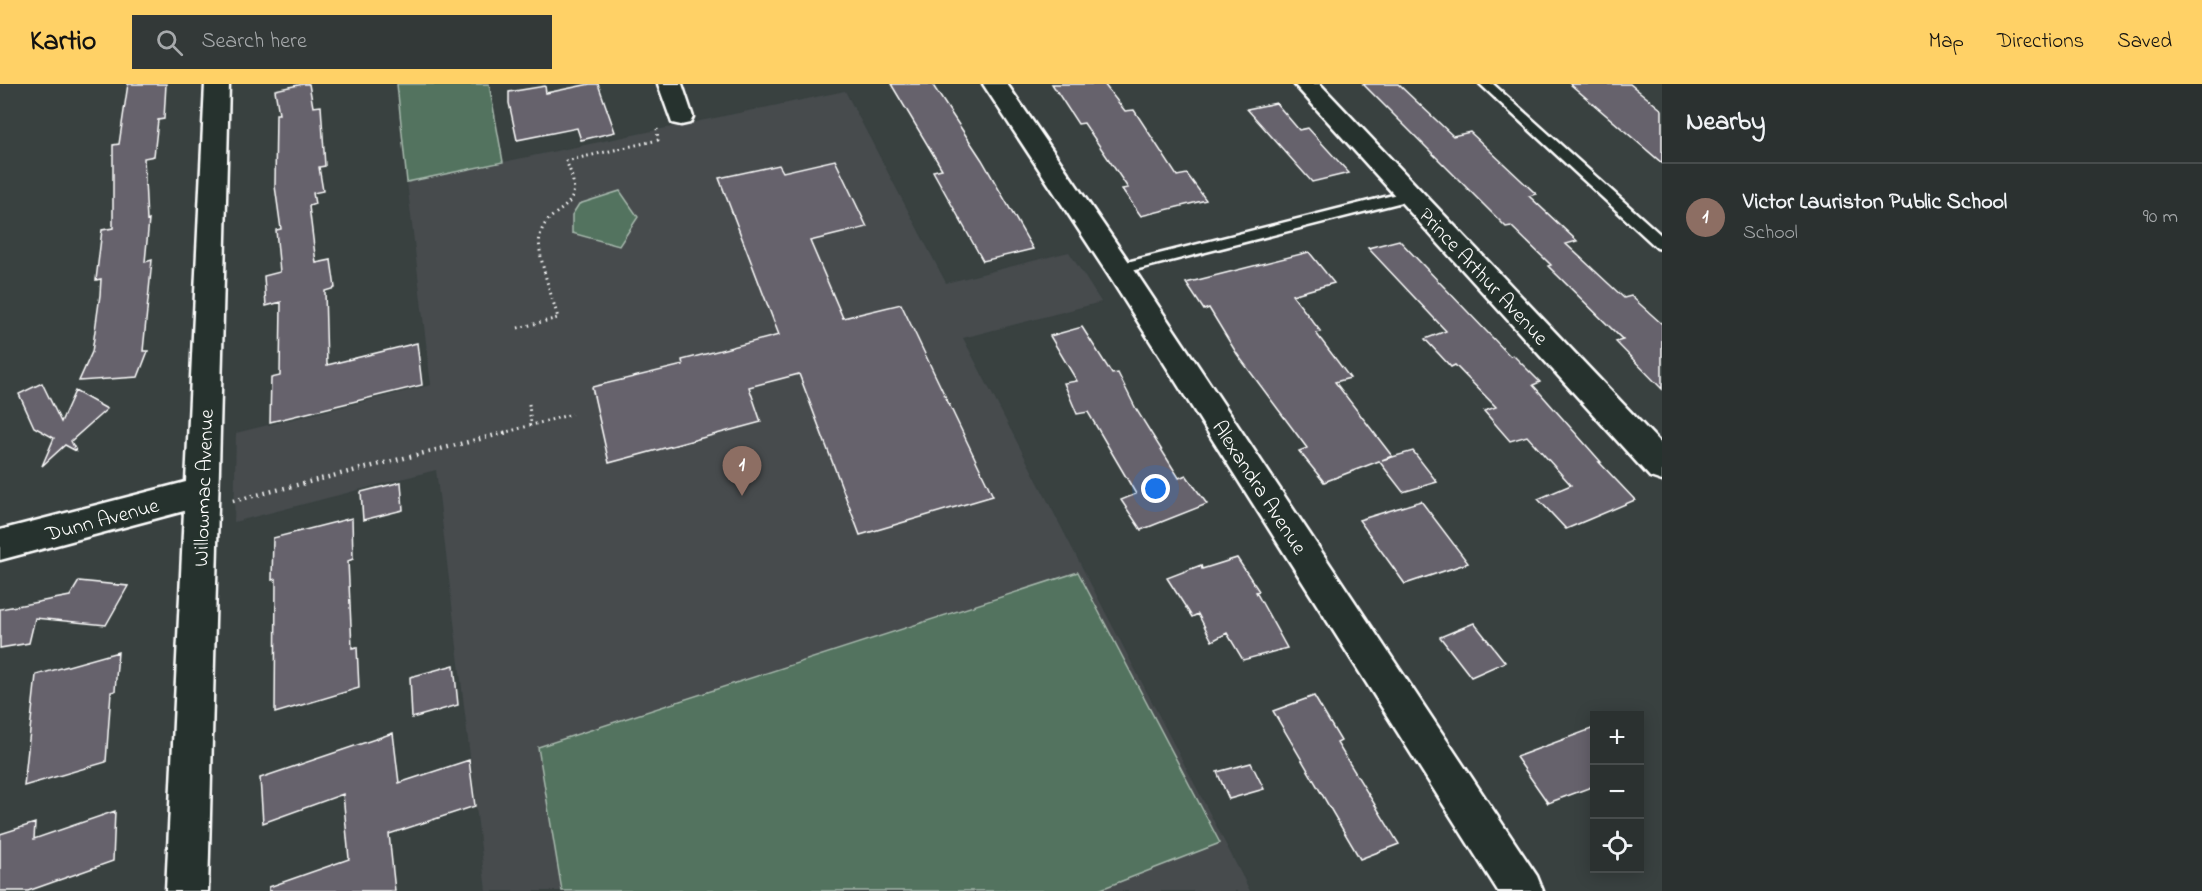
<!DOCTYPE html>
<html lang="en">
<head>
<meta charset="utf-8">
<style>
  body { margin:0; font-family:"Indie Flower",sans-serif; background:#333938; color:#f1f3f6 }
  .controls { position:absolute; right:18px; bottom:18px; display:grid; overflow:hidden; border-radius:0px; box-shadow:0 3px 15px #0003 }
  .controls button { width:54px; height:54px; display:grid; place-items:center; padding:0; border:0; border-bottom:2px solid #474c4c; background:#2b3130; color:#f1f3f6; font:30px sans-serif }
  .you { position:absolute; left:1156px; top:405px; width:21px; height:21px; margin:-15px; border:4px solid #fff; border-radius:50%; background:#1a73e8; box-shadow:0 0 0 9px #1a73e833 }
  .badge { display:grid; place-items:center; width:39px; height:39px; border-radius:50%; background:#ffd166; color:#fff; font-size:20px; font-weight:700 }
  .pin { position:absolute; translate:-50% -50px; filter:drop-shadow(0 2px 3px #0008) }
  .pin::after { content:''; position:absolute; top:32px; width:21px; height:18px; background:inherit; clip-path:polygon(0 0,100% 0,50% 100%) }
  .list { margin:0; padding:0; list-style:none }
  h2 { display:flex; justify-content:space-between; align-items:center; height:78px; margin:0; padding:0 24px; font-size:26px }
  h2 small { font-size:20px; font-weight:400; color:#a6a9ab }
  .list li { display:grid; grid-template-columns:39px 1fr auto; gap:18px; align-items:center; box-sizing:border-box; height:108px; padding:0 24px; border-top:2px solid #474c4c }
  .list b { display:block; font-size:22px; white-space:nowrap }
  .list p { margin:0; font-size:20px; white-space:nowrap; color:#a6a9ab }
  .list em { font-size:20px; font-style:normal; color:#a6a9ab }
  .icon { flex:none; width:33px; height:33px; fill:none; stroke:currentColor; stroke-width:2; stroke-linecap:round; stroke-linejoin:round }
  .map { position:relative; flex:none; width:1662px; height:807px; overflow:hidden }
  header { display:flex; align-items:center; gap:36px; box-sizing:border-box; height:84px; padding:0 30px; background:#ffd166; color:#111 }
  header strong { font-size:28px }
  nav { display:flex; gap:33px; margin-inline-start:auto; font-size:21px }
  .search { width:420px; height:54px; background:#333938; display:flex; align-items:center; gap:15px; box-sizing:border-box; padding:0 21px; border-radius:0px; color:#a6a9ab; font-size:22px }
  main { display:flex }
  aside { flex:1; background:#2b3130 }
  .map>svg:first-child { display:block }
  .built { fill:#464b4d }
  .green { fill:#52735e; stroke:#a8b9ae; stroke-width:1.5 }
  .building { fill:#66626c; stroke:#fff; stroke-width:1.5 }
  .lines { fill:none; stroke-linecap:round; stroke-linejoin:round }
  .service-casing { stroke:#fff; stroke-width:5 }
  .minor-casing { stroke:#fff; stroke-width:5 }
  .path-far1 { stroke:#fff; stroke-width:3; stroke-dasharray:1.5 4; stroke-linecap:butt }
  .path { stroke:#fff; stroke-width:4.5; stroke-dasharray:1.5 5; stroke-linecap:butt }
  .service { fill:#26332d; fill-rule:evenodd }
  .minor { fill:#26332d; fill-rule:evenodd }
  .labels { text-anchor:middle; stroke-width:4.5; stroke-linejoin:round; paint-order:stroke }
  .street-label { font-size:21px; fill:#fff; stroke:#26332d }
</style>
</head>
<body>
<header>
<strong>Kartio</strong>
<div class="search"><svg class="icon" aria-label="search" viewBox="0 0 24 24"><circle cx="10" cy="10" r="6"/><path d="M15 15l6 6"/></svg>Search here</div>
<nav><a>Map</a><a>Directions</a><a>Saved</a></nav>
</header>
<main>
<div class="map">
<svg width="1662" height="807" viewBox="0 0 1662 807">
  <rect width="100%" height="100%" fill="#394140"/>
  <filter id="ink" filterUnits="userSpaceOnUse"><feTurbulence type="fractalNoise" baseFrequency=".0167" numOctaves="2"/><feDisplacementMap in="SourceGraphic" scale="12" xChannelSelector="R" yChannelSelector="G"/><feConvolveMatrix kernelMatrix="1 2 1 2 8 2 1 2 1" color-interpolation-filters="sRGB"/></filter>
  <g filter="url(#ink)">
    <path class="built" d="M845,7L946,199L1069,168L1101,218L963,254L1250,807H486L436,386L234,438L236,349L431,301L407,98Z"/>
    <path class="green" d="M397,0H489L503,78L407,98Z
      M620,107L638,133L619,162L572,149V131L579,120Z
      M1078,488L1220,759L1096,807H562L538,663Z"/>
    <path class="building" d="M128,0H166L164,35L158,36L154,72L144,74L147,137L149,136L145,178L152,176L143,267H148L138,293L79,297L92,268L100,211L101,195L96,196L102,146L113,144V61L119,60Z
      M303,0H309L313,23L321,22L325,82L319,83L323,107L313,109L315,120L309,122L316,179L331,176L335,204L325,207L327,281L417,259L422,301L270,338L271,294L280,292L281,218L266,222L264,192L280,188L276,146L281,145L275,102L276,30H279L275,6Z
      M590,0H598L615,48L581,56L577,44L517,56L509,19V8L545,2L546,9Z
      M891,0H932L982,76L1033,165L983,177L933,87L942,85Z
      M1052,0H1104L1125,27L1134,26L1177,92L1187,90L1206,116L1141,132L1122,105L1128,104L1084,39L1078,40Z
      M1363,0H1398L1453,52L1470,48L1536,110L1529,112L1577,157L1566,160L1624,214L1631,212L1662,240V305L1616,258L1623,256L1548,182L1551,181L1511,142L1506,143Z
      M1570,0H1630L1662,26V79Z
      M1276,19L1299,46L1308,44L1349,89L1312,98L1247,25Z
      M835,76L867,143L810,157L843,234L901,220L993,412L860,451L799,290L749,303L761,338L609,379L592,303L683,281L682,276L779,251L719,94L779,81L783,88Z
      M1399,156L1510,272L1513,271L1540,298L1533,301L1601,378H1599L1635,416L1566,445L1538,415L1571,401L1527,352L1510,357L1484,327L1496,323L1455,281L1451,283L1425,255L1446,247L1368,164Z
      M1309,168L1334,199L1292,211L1321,248L1316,249L1350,294L1335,298L1392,372L1382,376L1413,367L1437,398L1403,408L1379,377L1324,398L1299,367L1307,364L1237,270L1209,224L1204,226L1186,199Z
      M1082,243L1112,290L1118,289L1136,325L1179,394L1186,391L1207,420L1141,446L1121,416L1136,410L1088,328L1077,330L1064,299L1077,297L1050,252Z
      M42,299L61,338L75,307L107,325L71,357L76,367L65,361L42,382L54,354L34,343L19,310Z
      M401,398L403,426L363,436L361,408Z
      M1421,417L1468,479L1405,500L1359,436Z
      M352,434L353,475L348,477L352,564L357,563L359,604L275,629L276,495L272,496L273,454Z
      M1237,474L1259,507L1256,508L1287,564L1243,576L1227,549L1212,557L1198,530L1192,533L1167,494L1201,481L1202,485Z
      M79,497L128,502L106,541L35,534L29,559L0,564V525L70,512Z
      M1474,539L1505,578L1471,593L1440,553Z
      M118,568L115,607L111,608L106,678L24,702L36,591Z
      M454,581L458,621L412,634L410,593Z
      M1314,612L1341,657L1337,659L1399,760L1360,775L1273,627Z
      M1594,644V702L1548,719L1516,673Z
      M393,649L399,699L469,676L475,722L389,750L395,807H269V803L349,775L343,710L263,739L260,694Z
      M1251,679L1264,705L1229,715L1217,688Z
      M115,727L113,777L28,807H0V750L35,739L34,755Z"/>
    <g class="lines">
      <defs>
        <path id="service" d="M1480,0H1493L1662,152V165L1657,164Z
          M1409,107L1414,109L1416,112L1414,115L1119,190L1112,185L1119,180Z"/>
        <path id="minor" d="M205,0H229L208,807H166L184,427L0,476V446L186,398Z
          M658,0H682L693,33L690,39L681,41L672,39Z
          M983,0H1007L1129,178L1537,792L1543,807H1498L1109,192Z
          M1294,0H1320L1662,361V397L1650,393Z"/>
      </defs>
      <use href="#service" class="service-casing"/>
      <use href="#minor" class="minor-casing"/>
      <path class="path-far1" d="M518,244L558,234C553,215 536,170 540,152C547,118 591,132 566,77L658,56L657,45
        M529,320L531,342
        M503,349L572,330"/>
      <path class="path" d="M233,417L508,348"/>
      <use href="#service" class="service"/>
      <use href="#minor" class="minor"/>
    </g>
  </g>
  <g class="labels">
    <g class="street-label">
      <text transform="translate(1484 192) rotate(47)" y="7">Prince Arthur Avenue</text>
      <text transform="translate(1260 403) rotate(57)" y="7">Alexandra Avenue</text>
      <text transform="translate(203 404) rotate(-88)" y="7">Willowmac Avenue</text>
      <text transform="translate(102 435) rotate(-15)" y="7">Dunn Avenue</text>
    </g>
  </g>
</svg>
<div class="controls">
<button>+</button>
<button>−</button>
<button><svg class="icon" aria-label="locate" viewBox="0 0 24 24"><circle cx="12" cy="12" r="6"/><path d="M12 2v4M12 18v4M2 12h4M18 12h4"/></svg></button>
</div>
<div class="you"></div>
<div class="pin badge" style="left:742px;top:412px;background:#8d6e63">1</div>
</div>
<aside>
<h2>Nearby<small></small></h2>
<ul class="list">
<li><span class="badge" style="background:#8d6e63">1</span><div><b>Victor Lauriston Public School</b><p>School</p></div><em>90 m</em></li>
</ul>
</aside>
</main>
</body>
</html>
